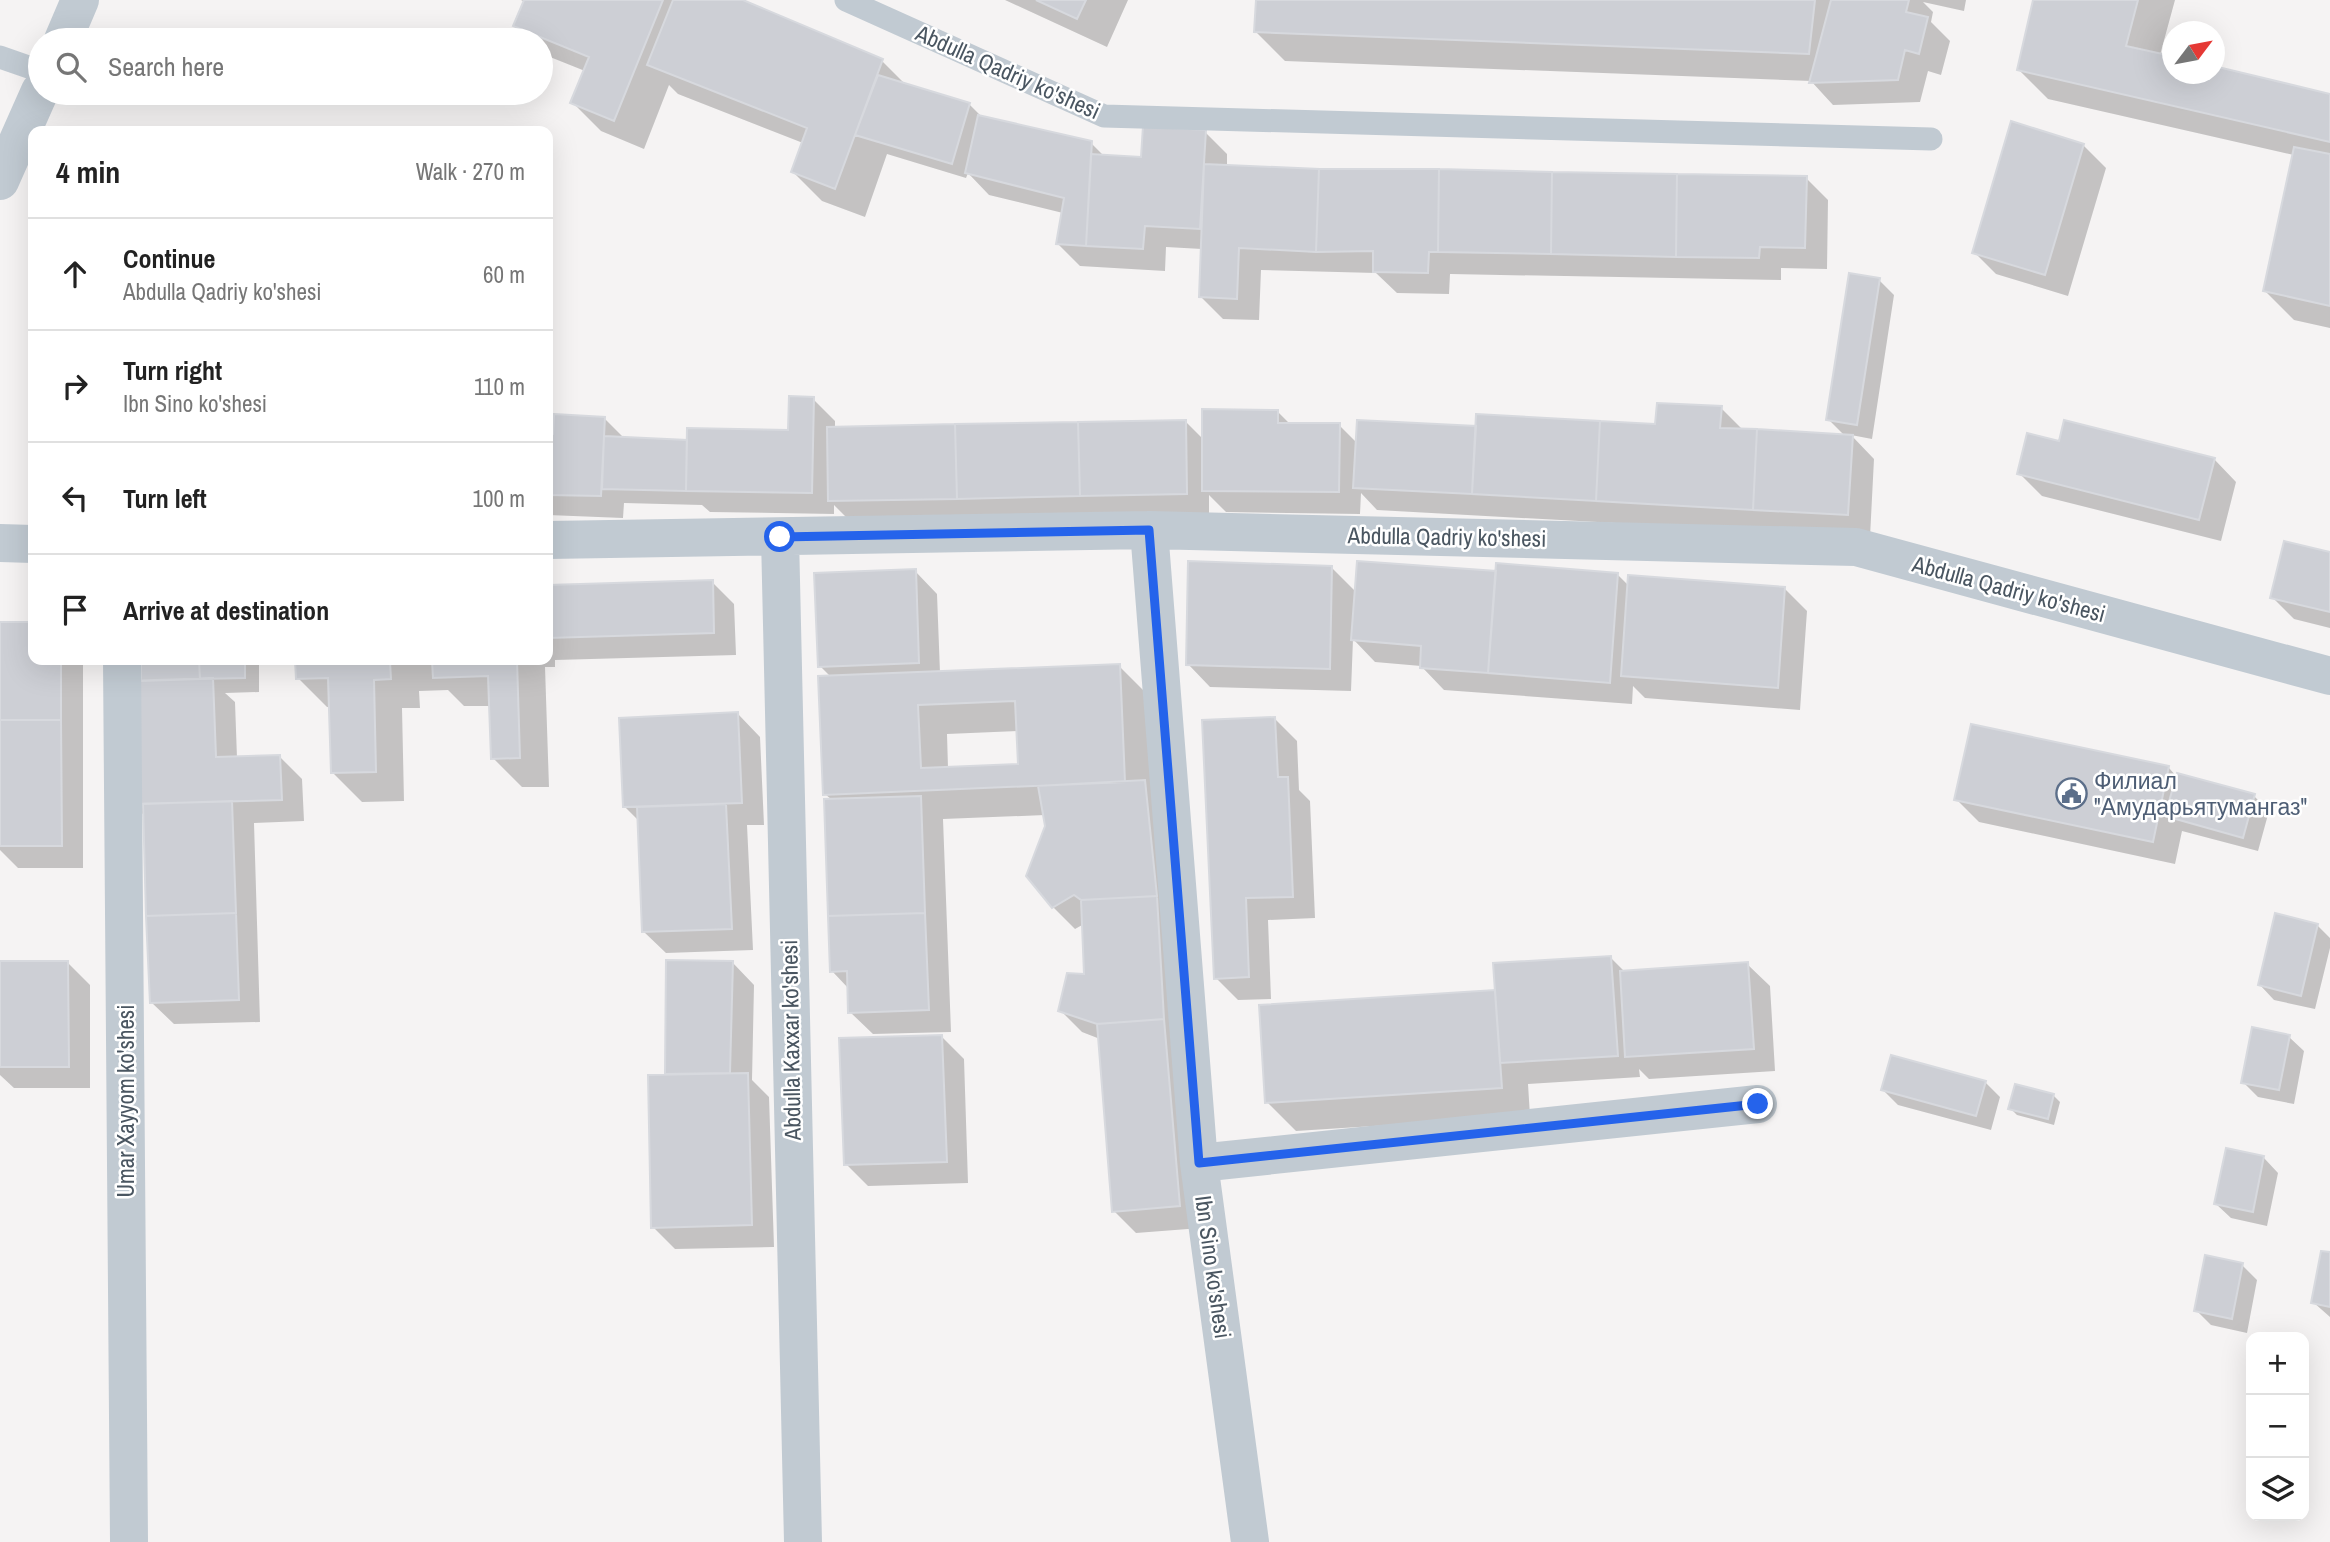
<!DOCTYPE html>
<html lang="en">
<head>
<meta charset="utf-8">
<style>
  body { margin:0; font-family:"Archivo Narrow",sans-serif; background:#f6f6f6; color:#222 }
  .controls { position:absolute; right:21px; bottom:21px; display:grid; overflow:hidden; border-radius:14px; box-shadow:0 7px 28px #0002 }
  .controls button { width:63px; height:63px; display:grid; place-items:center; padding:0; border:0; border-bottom:2px solid #e0e0e0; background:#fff; color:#222; font:35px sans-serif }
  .compass { position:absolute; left:2162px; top:21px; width:63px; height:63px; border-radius:50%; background:#fff; box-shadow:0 7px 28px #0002; rotate:58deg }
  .stop { position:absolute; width:21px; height:21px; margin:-16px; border:5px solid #2563eb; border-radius:50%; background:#fff }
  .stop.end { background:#2563eb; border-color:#fff; box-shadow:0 2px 7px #0008 }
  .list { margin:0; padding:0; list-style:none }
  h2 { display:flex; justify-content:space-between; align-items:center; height:91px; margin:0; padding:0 28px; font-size:30px }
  h2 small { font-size:23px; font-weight:400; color:#767676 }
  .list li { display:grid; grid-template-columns:46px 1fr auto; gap:21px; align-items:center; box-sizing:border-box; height:112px; padding:0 28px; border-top:2px solid #e0e0e0 }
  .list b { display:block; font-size:26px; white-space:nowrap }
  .list p { margin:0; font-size:23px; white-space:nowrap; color:#767676 }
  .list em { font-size:23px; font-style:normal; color:#767676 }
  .icon { flex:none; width:38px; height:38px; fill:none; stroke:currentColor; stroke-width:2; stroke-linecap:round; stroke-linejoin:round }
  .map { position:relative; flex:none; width:2330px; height:1542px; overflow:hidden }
  .search { position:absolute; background:#fff; box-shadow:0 7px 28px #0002; left:28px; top:28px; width:525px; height:77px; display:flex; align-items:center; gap:18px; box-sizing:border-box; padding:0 24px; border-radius:38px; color:#767676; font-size:26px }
  .panel { position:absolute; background:#fff; box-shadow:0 7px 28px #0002; left:28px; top:126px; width:525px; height:539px; border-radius:14px }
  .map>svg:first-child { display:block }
  .shadow { fill:#0003; fill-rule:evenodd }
  .building { fill:#cdcfd5; stroke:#d7d9de; stroke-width:2; fill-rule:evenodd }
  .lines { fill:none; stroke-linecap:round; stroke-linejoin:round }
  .service { stroke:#c1cad2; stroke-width:23 }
  .minor { stroke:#c1cad2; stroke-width:38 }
  .tertiary { stroke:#c1cad2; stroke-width:38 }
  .route { stroke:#2563eb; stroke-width:9 }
  .labels { text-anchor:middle; stroke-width:5; stroke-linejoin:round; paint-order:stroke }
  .street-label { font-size:23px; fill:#4a5661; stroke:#fff }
  .service-label { font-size:23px; fill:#4e5e75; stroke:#fff; text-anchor:start }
</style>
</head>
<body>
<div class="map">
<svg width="2330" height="1542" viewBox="0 0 2330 1542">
  <rect width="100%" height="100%" fill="#f5f3f3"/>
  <path class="shadow" d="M521,0H739L882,61L906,85L969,104L982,117L1091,143L1105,157L1143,159L1205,132L1227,154V167L1320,170L1806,178L1828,200L1827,269L1781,268V280L1450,274L1449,294L1397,293L1376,273L1261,270L1259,320L1223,319L1201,297L1202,249L1166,247L1165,271L1080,266L1058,244L1063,213L989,195L968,173L966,178L887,154L865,217L822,201L793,172L803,143L678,94L669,85L644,149L601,131L572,102L585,71L545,55L541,51V40H530L516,26L525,2Z
    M1005,0H1128L1107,47Z
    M1258,0H1966L1964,11L1923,2L1933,12L1931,22L1950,41L1941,75L1928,71L1920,102L1833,105L1811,81L1285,61L1256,32Z
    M2034,0H2175L2160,55L2172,58V74H2214L2330,95V328L2294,320L2265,291L2294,155L2048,99L2019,70Z
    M2083,145L2106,168L2068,296L1996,274L1974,252Z
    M1879,280L1894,295L1872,439L1851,435L1874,459L1870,537L1377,510L1361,493L1360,514L1226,512L1209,495V516L852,523L834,505V514L710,512L702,505L624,503L623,518L548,515V435L555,436L604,418L625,439L688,442L790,432L813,399L835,421V429L1185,421L1204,440L1278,412L1290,424L1339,425L1357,443L1477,428L1657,426L1721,408L1744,431L1845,436L1828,419Z
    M2060,443L2214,459L2236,482L2221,541L2042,496L2019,473Z
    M2330,554V628L2294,619L2272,597Z
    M1331,567L1356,592L1497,573L1617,574L1629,586L1785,589L1807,611L1800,710L1645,698L1633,686L1632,704L1444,690L1421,666L1375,662L1353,639L1351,691L1210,687L1188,664Z
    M915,571L937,594L940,673L1119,666L1148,695L1201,1228L1136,1233L1114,1211L1100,1039L1082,1032L1060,1010L1086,976L1084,924L1075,929L1053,907L1045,815L943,819L951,1032L873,1034L850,1012L849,989L832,971V800L825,794L831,677L820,666ZM1018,731L1019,765L948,768L947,734Z
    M712,582L734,604L736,655L555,660V667H545L549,787H522L493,758L491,706H464L448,690L419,691L420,708H402L404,801L362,802L333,773L331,707H327L298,678L297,660H548V587Z
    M0,624H33V660H83V868H18L0,850Z
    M142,660H259V692L225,693L235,702L237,758L280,757L302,779L304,821L254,823L260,1022L174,1024L151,1002L145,816L132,804L143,682Z
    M738,714L760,737L764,825H747L753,950L666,953L643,931L639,821L625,807Z
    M1275,719L1297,741L1299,790L1310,801L1315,918L1268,920L1271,999L1238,1000L1216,978Z
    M2169,768L2177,777L2254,796L2269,811L2258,851L2182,831L2175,864L1979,822L1956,799Z
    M2317,925L2330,938V948L2315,1009L2274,1000L2260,985Z
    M1611,958L1625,972L1747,964L1770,986L1775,1071L1649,1079L1639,1069L1640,1077L1528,1084L1530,1116L1296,1131L1267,1102L1495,992Z
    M667,962H732L754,985L752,1080L769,1097L774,1247L675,1249L653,1227L667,1076Z
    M0,963H68L90,985V1088H14L0,1075Z
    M941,1036L964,1059L968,1183L868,1186L846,1164Z
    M2289,1037L2304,1051L2294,1104L2258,1097L2243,1082Z
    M1985,1082L2000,1097L1991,1130L1898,1105L1883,1090Z
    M2053,1095L2060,1102L2054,1125L2017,1115L2010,1108Z
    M2264,1158L2278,1173L2267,1226L2231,1218L2216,1204Z
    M2330,1254V1317L2313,1302Z
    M2242,1265L2257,1280L2247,1333L2211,1325L2196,1310Z"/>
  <path class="building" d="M524,0H663L614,121L570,103L589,57L513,26Z
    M673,0H743L883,59L835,189L791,172L807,128L647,65Z
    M1036,0H1086L1077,19Z
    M1256,0H1815L1809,54L1254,32Z
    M1831,0H1909L1906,12L1928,17L1919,54L1905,50L1898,80L1809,83Z
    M2033,0H2138L2126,46L2172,56V74H2214V66L2330,94V142L2017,70Z
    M878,75L970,103L952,164L855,135Z
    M978,115L1092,141L1086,246L1056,244L1064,198L965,173Z
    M2011,121L2084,144L2045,275L1972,253Z
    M1143,126L1206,130L1200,229L1145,226L1143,249L1086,246L1091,154L1141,157Z
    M2294,147L2330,154V306L2263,291Z
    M1204,164L1319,169L1316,252L1239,248L1237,299L1199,297Z
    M1319,169H1439L1438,252H1429L1428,273L1373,272V251L1316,252Z
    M1439,169L1552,172L1551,254L1438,252Z
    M1552,172L1677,174L1676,257L1551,254Z
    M1677,174L1807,176L1805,248L1760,247L1759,258L1676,257Z
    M1849,273L1880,278L1857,425L1826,420Z
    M789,396L814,397L812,493L686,491L687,428L788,430Z
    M1657,403L1722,406L1720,428L1757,429L1753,510L1596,501L1600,421L1655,424Z
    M1202,409L1278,410V423H1340L1339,492L1202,491Z
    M554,414L605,417L601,496L548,495V434H553Z
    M1476,414L1600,421L1596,501L1472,494Z
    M1186,420L1187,494L1080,496L1078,422Z
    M1357,420L1476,426L1472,494L1353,488Z
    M2064,420L2215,458L2199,520L2017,474L2027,433L2059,441Z
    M1078,422L1080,496L957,499L955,424Z
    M955,424L957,499L828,501L827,427Z
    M1757,429L1853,435L1848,515L1753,510Z
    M604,436L687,440L686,491L602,489Z
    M2284,541L2330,552V612L2270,598Z
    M1188,561L1332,566L1330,669L1186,665Z
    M1357,561L1496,571L1488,673L1420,668L1421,646L1351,640Z
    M1496,563L1618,573L1610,683L1488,673Z
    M916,569L919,663L818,667L814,573Z
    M1628,575L1785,587L1778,688L1621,676Z
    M713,580L714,633L548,638V585Z
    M0,622H33V660H61V720H0Z
    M141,660H199L200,679L141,681Z
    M199,660H245V678L200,679Z
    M295,660H517L520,758L491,759L488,676L433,678L432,661L390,662L391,679L374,680L376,772L331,773L328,678L296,679Z
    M1120,664L1125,782L823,795L818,676ZM1015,701L1018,764L921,768L918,705Z
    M213,678L216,757L280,755L282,800L130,804L127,681Z
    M738,712L742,803L623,807L619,718Z
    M1275,717L1278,777H1288L1293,897L1246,898L1249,977L1214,979L1202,720Z
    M0,720H61L62,846H0Z
    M1971,724L2169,766L2153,842L1954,800Z
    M2177,773L2255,794L2243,838L2165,816Z
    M1145,780L1157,896L1081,900L1074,895L1052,908L1026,876L1045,826L1038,786Z
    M921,796L925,913L828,916L824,799Z
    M232,801L236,913L146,916L143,804Z
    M726,804L732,929L642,932L637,807Z
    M1157,896L1164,1019L1097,1024L1058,1011L1067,973L1084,974L1081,900Z
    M236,913L239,1000L150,1003L146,916Z
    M925,913L929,1010L848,1013L847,971L830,972L828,916Z
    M2275,913L2318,924L2301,996L2258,985Z
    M1611,956L1618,1056L1500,1063L1493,963Z
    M666,960L733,961L730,1073L665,1074Z
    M0,961H68L69,1067H0Z
    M1748,962L1754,1049L1625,1057L1620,971Z
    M1495,990L1502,1088L1265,1103L1259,1005Z
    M1164,1019L1180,1206L1112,1212L1097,1024Z
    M2252,1027L2290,1035L2279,1090L2241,1083Z
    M942,1035L947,1162L844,1165L839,1038Z
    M1891,1055L1986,1081L1976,1116L1881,1090Z
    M748,1073L752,1225L651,1228L648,1075Z
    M2015,1084L2054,1094L2048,1119L2008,1109Z
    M2226,1148L2264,1156L2253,1212L2214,1204Z
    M2321,1251L2330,1252V1307L2311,1303Z
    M2205,1255L2243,1263L2232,1319L2194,1311Z"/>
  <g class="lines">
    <path class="service" d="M846,0L1104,116L1931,139
      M0,57L40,71"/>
    <path class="minor" d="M1149,530L1199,1163L1250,1542
      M780,537L803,1542
      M548,540L1149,530L1856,547L2330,676
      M0,543L33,544
      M122,660L129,1542
      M1199,1163L1758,1104"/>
    <path class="tertiary" d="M63,40L80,0
      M0,181L40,91"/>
  </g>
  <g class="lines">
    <path class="route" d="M780,537L1149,530L1199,1163L1758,1104"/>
  </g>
  <defs>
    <symbol id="civic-ring" viewBox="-11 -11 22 22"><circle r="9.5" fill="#fff" stroke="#5c6f8a" stroke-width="1.5"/><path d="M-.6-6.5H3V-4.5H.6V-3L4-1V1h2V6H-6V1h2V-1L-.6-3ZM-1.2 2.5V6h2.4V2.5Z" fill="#5c6f8a"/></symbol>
  </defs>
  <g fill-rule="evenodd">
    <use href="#civic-ring" x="2054" y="776" width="35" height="35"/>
  </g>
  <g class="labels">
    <g class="street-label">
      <text transform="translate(1008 72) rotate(24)" y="8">Abdulla Qadriy ko'shesi</text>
      <text transform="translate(1447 537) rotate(1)" y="8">Abdulla Qadriy ko'shesi</text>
      <text transform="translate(2009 589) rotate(15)" y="8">Abdulla Qadriy ko'shesi</text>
      <text transform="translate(791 1040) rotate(-91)" y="8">Abdulla Kaxxar ko'shesi</text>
      <text transform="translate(126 1101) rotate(-90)" y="8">Umar Xayyom ko'shesi</text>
      <text transform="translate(1213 1267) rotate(82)" y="8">Ibn Sino ko'shesi</text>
    </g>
    <g class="service-label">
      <text x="2094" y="789">Филиал<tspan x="2094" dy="26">"Амударьятумангаз"</tspan></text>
    </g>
  </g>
</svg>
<div class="controls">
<button>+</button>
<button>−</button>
<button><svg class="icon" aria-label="layers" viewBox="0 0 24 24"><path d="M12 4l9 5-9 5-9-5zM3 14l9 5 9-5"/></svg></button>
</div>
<svg class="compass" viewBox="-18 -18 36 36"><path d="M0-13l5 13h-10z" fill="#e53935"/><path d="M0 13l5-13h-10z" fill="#767676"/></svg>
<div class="stop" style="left:780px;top:537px"></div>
<div class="stop end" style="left:1758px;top:1104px"></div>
<div class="search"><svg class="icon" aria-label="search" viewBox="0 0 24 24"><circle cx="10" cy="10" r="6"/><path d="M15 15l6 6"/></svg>Search here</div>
<section class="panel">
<h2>4 min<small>Walk · 270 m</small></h2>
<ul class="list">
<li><svg class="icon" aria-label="ahead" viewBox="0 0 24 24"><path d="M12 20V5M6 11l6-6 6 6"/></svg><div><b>Continue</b><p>Abdulla Qadriy ko'shesi</p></div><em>60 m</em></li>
<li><svg class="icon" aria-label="right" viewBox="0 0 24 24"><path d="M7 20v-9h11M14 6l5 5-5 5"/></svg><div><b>Turn right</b><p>Ibn Sino ko'shesi</p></div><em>110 m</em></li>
<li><svg class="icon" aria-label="left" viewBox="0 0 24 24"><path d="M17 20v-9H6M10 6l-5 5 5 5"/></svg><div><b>Turn left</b></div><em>100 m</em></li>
<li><svg class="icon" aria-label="arrive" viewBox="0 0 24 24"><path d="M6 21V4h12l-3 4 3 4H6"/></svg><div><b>Arrive at destination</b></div></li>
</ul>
</section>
</div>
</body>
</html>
